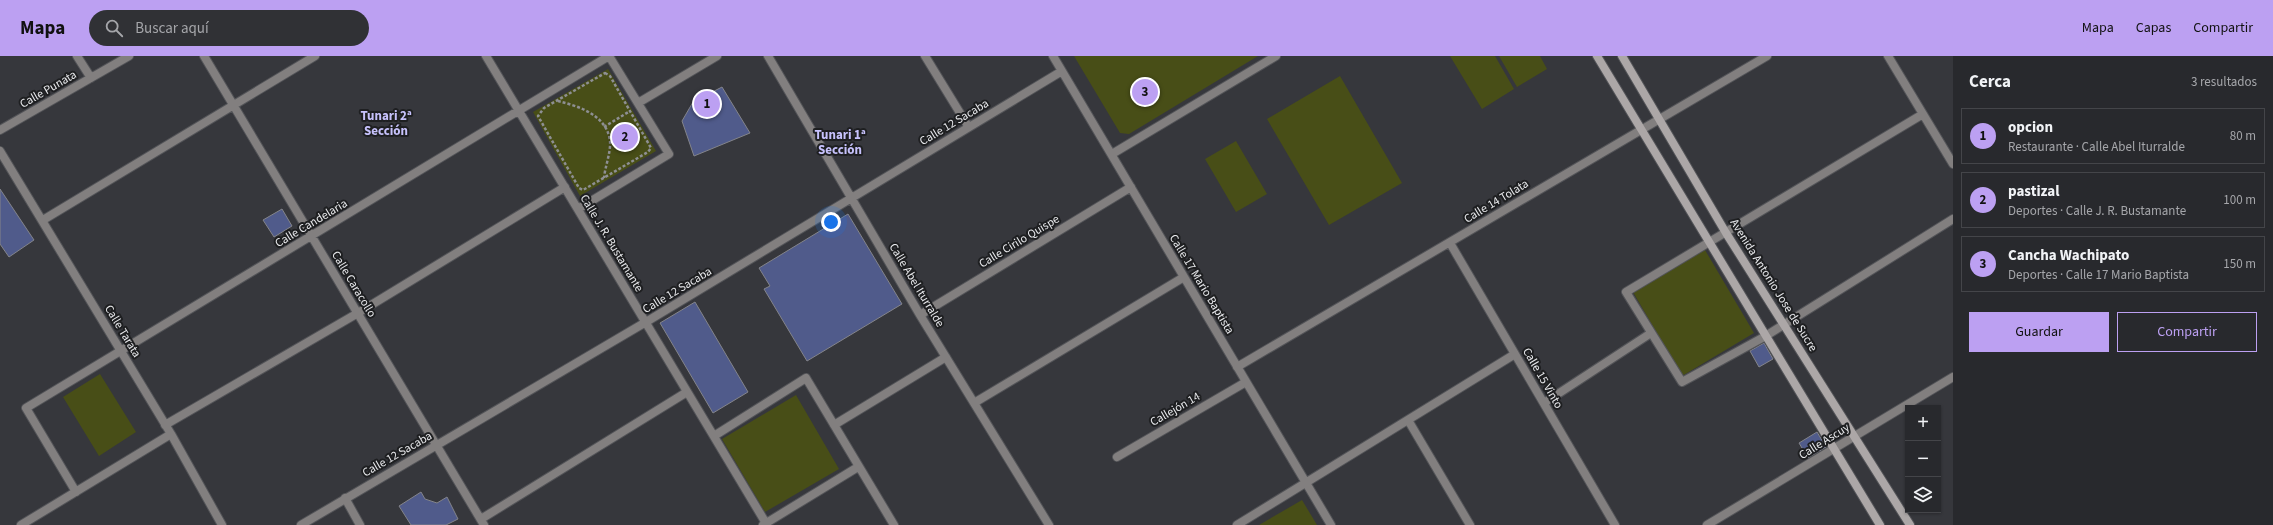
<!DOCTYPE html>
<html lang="es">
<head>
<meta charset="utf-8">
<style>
  body { margin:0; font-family:"Source Sans 3",sans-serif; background:#303135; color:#f1f3f6 }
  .controls { position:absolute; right:12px; bottom:12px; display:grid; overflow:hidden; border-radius:0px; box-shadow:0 1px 3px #0004 }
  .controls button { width:36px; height:36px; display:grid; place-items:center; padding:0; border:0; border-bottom:1px solid #444549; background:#28292d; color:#f1f3f6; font:20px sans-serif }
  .you { position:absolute; left:831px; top:166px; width:14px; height:14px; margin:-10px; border:3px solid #fff; border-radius:50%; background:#1a73e8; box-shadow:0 0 0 6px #1a73e833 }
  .badge { display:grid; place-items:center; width:26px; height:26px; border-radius:50%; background:#bca0f2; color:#111; font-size:13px; font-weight:700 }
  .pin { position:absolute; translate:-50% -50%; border:2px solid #fff; box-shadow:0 1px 4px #0006 }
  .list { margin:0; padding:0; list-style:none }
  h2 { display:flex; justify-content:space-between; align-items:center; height:52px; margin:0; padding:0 16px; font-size:17px }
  h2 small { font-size:13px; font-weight:400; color:#a5a6aa }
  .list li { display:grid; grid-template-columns:26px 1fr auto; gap:12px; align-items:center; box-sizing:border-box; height:56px; margin:0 8px 8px; padding:0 8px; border:1px solid #444549; border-radius:0px }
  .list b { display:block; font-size:15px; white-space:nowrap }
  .list p { margin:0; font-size:13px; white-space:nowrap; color:#a5a6aa }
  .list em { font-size:13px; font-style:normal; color:#a5a6aa }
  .actions { display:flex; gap:8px; padding:12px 16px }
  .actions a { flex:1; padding:9px 0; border:1px solid #bca0f2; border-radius:0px; text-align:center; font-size:14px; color:#bca0f2 }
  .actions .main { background:#bca0f2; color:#111 }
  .icon { flex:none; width:22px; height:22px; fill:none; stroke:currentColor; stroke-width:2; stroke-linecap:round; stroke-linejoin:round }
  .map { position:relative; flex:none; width:1953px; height:469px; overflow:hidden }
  header { display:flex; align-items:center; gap:24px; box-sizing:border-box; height:56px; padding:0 20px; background:#bca0f2; color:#111 }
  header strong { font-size:19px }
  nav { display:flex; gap:22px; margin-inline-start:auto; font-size:14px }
  .search { width:280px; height:36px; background:#303135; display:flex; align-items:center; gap:10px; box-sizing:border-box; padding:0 14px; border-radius:22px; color:#a5a6aa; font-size:15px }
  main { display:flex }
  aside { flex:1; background:#28292d }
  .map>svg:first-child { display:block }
  .green { fill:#484e17 }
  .building { fill:#505b8b; stroke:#83848a }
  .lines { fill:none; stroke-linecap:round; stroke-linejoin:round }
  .street-casing { stroke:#535458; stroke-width:10 }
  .secondary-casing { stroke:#535458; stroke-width:10 }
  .path { stroke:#8e8f93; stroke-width:2.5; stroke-dasharray:3 2; stroke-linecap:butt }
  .street { stroke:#827f7f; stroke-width:8 }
  .secondary { stroke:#aca7a7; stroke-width:8 }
  .labels { text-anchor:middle; stroke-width:4; stroke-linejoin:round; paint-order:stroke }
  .street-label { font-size:12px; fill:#e9eaed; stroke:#1e1f21 }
  .neighbourhood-label { font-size:13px; font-weight:bold; fill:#c7c2fc; stroke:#1e1f21 }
</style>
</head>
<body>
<header>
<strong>Mapa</strong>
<div class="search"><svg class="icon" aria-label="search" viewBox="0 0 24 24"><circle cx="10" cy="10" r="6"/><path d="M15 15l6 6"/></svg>Buscar aquí</div>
<nav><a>Mapa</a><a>Capas</a><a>Compartir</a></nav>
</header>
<main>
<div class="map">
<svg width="1953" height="469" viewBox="0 0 1953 469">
  <rect width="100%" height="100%" fill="#36373c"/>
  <path class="green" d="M1074,0H1258L1129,78L1120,77Z
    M1450,0H1495L1514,33L1482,53Z
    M1499,0H1540L1547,13L1517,31Z
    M608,13L656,95L580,140L533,56Z
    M1340,20L1402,127L1329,169L1267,63Z
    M1236,85L1267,138L1236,156L1205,103Z
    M1705,194L1754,277L1682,320L1633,236Z
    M100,318L136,376L99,400L63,341Z
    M796,339L839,413L765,456L722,383Z
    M1302,444L1317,469H1259Z"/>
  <path class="building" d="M722,31L750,77L694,100L682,65L693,46Z
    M0,133L34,184L9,201L0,188Z
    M282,153L292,170L274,181L263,164Z
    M848,158L902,248L807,305L764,233L770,230L759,212Z
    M695,246L748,336L713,357L660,267Z
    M1764,287L1773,303L1759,311L1750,295Z
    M1817,376L1826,391L1808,402L1799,387Z
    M421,436L425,443L437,447L447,441L458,463L446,469H411L399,450Z"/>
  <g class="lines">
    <defs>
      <path id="street" d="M77,0L91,22
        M204,0L484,469
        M486,0L767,469
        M768,0L920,259L1049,469
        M925,0L968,70
        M1053,0L1331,469
        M1888,0L1953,108
        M638,47L717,0
        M1923,58L1626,236L1682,326L1764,281L1953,163
        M0,74L129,0
        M0,95L171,378L222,469
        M1112,98L1276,0
        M578,153L669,98L609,0
        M43,164L315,0
        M1450,187L1615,469
        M920,259L1131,131
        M1237,311L1767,0
        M974,347L1184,221
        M1544,347L1651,277
        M1408,364L1470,469
        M165,369L358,257L565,131
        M834,369L946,301
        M714,380L806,322L894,469
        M1117,401L1246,326
        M76,436L26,352L609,0
        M345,442L360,469
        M481,463L687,336
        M21,469L171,378
        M301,469L646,266L1062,15
        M763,469L858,411
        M1237,469L1515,298
        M1707,469L1953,321"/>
      <path id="secondary" d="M1597,0L1880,469
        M1622,0L1726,177L1910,469"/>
    </defs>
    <use href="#street" class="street-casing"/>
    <use href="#secondary" class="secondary-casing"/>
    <path class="path" d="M605,17L610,20L651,92L648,96L583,134L579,132L538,60L544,52Z
      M558,45C578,50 607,59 610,85C611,96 605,111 604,122
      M604,71L630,55"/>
    <use href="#street" class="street"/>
    <use href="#secondary" class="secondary"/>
  </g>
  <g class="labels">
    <g class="street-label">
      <text transform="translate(48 33) rotate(-30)" y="4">Calle Punata</text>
      <text transform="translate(954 66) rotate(-31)" y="4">Calle 12 Sacaba</text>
      <text transform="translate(1496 145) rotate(-31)" y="4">Calle 14 Tolata</text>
      <text transform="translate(311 167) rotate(-31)" y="4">Calle Candelaria</text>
      <text transform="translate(1019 185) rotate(-31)" y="4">Calle Cirilo Quispe</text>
      <text transform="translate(612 187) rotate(59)" y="4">Calle J. R. Bustamante</text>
      <text transform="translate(354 228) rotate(59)" y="4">Calle Caracollo</text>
      <text transform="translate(1202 228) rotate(59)" y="4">Calle 17 Mario Baptista</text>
      <text transform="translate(917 229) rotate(59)" y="4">Calle Abel Iturralde</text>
      <text transform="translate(1774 229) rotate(58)" y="4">Avenida Antonio Jose de Sucre</text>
      <text transform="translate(677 234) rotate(-31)" y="4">Calle 12 Sacaba</text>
      <text transform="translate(123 275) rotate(59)" y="4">Calle Tarata</text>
      <text transform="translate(1543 322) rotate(60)" y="4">Calle 15 Vinto</text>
      <text transform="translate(1175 353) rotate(-30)" y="4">Callejón 14</text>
      <text transform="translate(1824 385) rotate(-32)" y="4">Calle Ascuy</text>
      <text transform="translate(397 398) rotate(-30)" y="4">Calle 12 Sacaba</text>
    </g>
    <g class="neighbourhood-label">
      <text x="386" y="64">Tunari 2ª<tspan x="386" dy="15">Sección</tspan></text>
      <text x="840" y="83">Tunari 1ª<tspan x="840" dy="15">Sección</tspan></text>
    </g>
  </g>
</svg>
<div class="controls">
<button>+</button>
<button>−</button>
<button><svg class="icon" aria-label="layers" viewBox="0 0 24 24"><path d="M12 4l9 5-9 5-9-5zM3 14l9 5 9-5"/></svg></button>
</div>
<div class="you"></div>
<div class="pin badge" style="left:707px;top:48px">1</div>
<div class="pin badge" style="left:625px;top:81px">2</div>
<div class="pin badge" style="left:1145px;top:36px">3</div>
</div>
<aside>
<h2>Cerca<small>3 resultados</small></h2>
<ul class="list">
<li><span class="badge">1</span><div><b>opcion</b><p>Restaurante · Calle Abel Iturralde</p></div><em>80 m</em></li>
<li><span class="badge">2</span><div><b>pastizal</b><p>Deportes · Calle J. R. Bustamante</p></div><em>100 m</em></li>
<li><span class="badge">3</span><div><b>Cancha Wachipato</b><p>Deportes · Calle 17 Mario Baptista</p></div><em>150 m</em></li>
</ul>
<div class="actions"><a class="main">Guardar</a><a>Compartir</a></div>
</aside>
</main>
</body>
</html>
